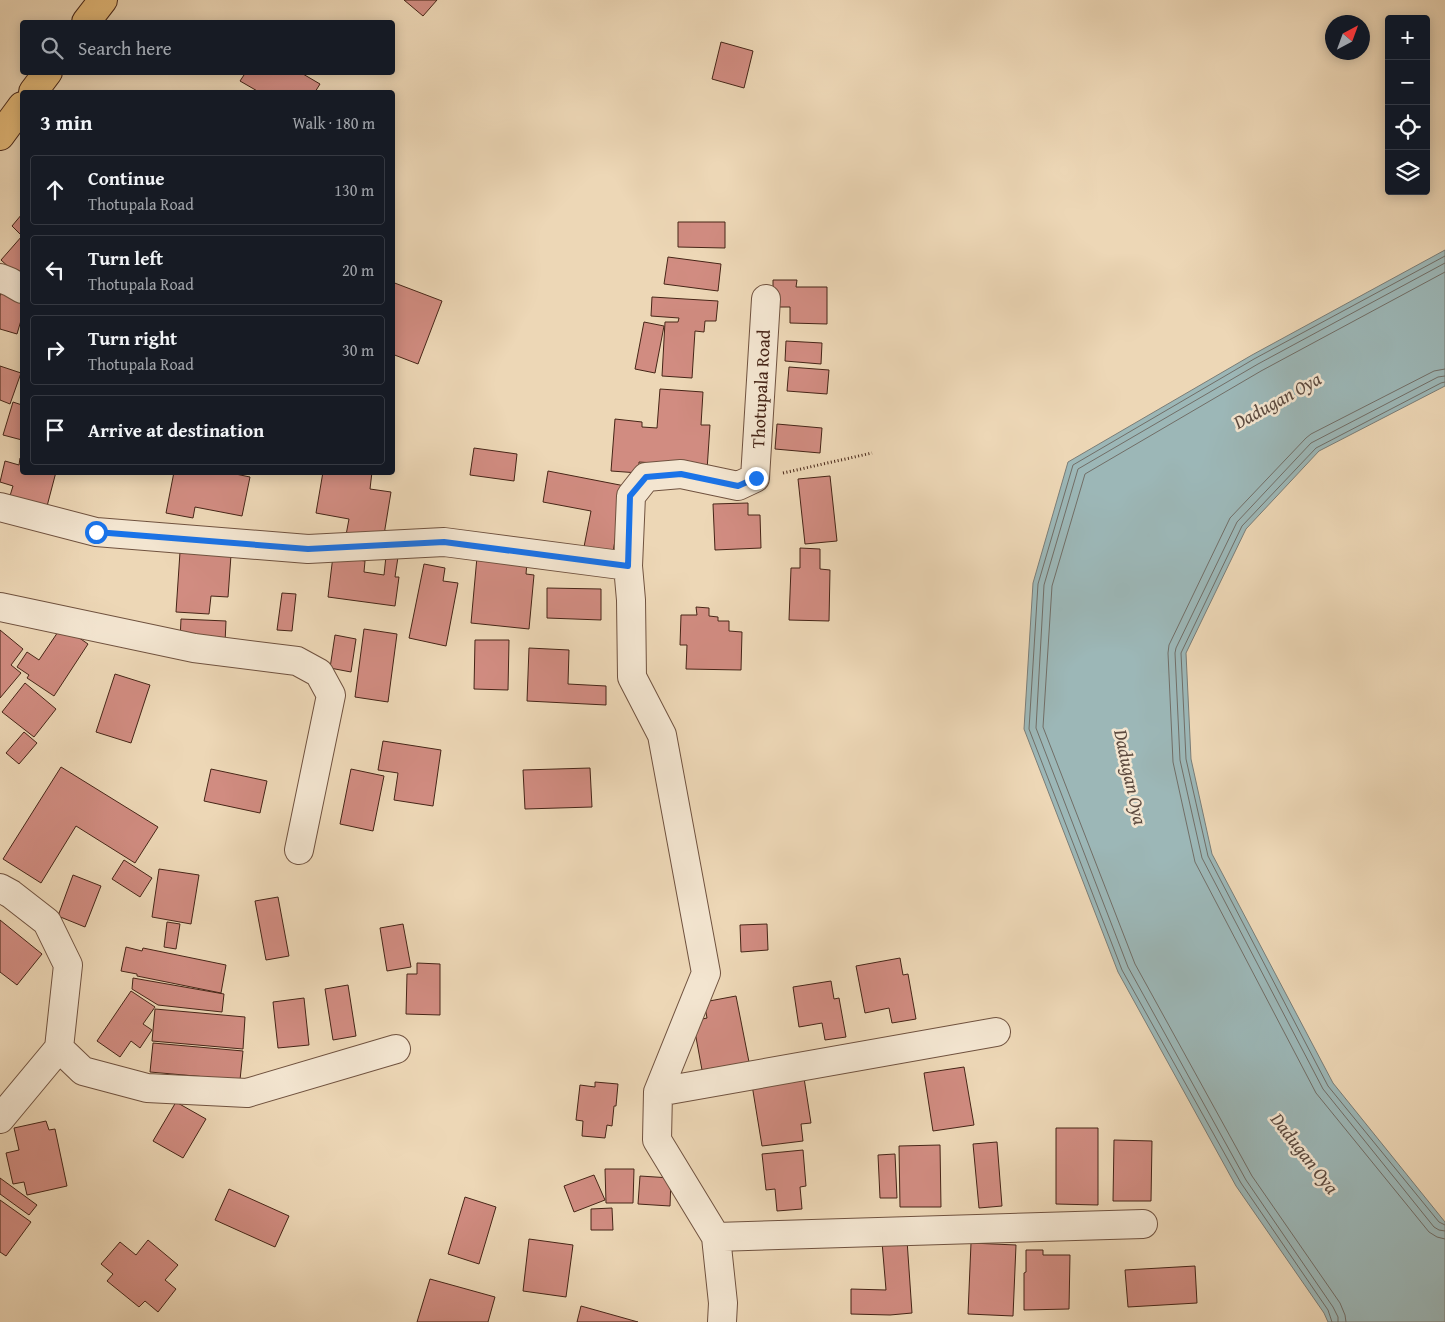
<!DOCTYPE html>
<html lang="en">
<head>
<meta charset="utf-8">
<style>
  body { margin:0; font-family:"Gentium Book Plus",serif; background:#242831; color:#f1f3f6 }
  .controls { position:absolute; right:15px; top:15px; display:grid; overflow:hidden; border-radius:5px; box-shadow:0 2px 12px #0003 }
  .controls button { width:45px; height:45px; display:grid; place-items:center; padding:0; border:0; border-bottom:1px solid #363941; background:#171b24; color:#f1f3f6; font:25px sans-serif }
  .compass { position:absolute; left:1325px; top:15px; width:45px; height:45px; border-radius:50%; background:#171b24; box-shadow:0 2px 12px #0003; rotate:41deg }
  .stop { position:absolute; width:15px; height:15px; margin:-11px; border:4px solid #1a73e8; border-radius:50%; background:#fff }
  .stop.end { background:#1a73e8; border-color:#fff; box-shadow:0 1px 5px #0008 }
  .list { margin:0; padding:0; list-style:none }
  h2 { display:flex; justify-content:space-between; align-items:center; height:65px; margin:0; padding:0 20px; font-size:21px }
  h2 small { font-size:16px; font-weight:400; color:#9ea1a6 }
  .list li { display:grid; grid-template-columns:32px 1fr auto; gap:15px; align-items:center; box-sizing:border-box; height:70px; margin:0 10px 10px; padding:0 10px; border:1px solid #363941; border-radius:5px }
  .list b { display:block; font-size:19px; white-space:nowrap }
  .list p { margin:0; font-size:16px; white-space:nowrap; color:#9ea1a6 }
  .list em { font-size:16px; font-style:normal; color:#9ea1a6 }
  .icon { flex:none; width:28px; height:28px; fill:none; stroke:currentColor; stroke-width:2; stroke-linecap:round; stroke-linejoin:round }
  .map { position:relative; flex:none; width:1445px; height:1322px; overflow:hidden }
  .search { position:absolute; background:#171b24; box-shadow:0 2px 12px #0003; left:20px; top:20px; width:375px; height:55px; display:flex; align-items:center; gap:12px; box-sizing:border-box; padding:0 18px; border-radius:5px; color:#9ea1a6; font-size:19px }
  .panel { position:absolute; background:#171b24; box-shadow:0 2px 12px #0003; left:20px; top:90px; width:375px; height:385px; border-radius:5px }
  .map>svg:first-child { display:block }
  .water { fill:#9cb7b7; stroke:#7a7d77 }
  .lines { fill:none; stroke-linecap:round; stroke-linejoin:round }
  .shore { stroke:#716e67; stroke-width:1 }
  .building { fill:#d18c81; stroke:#462517 }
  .street-casing { stroke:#70523f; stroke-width:30 }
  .primary-casing { stroke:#462517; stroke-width:30 }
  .path { stroke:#462517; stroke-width:3; stroke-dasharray:1 2.5; stroke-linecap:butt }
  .street { stroke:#f3e5d0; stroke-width:28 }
  .primary { stroke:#e6bc7b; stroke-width:28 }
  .route { stroke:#1a73e8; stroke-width:6 }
  .labels { text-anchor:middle; stroke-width:5; stroke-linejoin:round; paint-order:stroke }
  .street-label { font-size:18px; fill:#462517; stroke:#f3e5d0 }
  .water-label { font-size:19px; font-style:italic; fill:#5c4a3f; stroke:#f3e5d0 }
</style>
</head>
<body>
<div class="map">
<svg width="1445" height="1322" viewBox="0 0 1445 1322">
  <rect width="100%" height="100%" fill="#edd7b6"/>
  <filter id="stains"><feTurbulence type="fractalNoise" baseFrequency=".004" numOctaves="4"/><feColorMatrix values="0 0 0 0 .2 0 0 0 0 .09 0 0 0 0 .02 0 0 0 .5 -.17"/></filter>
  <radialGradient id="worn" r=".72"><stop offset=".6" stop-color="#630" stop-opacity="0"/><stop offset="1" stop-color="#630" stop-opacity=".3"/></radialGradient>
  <path class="water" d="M1445,250V386L1319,451L1246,529L1186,653L1191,759L1212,854L1333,1083L1445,1222V1322H1328L1324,1313L1236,1186L1118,972L1024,729L1033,583L1068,462L1252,355Z"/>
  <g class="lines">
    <path class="shore" d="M1445,369L1434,371L1311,434L1306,438L1230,518L1169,645L1168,653L1173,762L1195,862L1316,1093L1429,1232L1437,1237L1445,1239
      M1445,376L1438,377L1311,443L1237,522L1176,648L1175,653L1180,760L1202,858L1323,1089L1434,1227L1439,1230L1445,1231
      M1445,382L1441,383L1316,448L1242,526L1181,653L1186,759L1208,856L1328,1086L1439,1222L1445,1225
      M1332,1322L1328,1310L1241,1183L1122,970L1029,729L1038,584L1073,465L1254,359L1445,256
      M1338,1322V1317L1333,1307L1246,1180L1128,967L1036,728L1044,585L1078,469L1258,364L1445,263
      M1346,1322L1345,1315L1340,1303L1252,1176L1135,964L1043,727L1052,586L1085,474L1261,371L1445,272"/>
  </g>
  <path class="building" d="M404,0H437L423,16Z
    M721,42L753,51L744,88L712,79Z
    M246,72H304L303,74L320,84L315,92H259L240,81Z
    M22,214V236L12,226Z
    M678,222H725V248L678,247Z
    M22,236V279L1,260Z
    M668,257L721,264L718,291L664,284Z
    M773,280H797L796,287H827V324L790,323V307H773Z
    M392,282L442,301L418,364L392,354Z
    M3,288L22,294V317L17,334L0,329V296Z
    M652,297L718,301L716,321H705L704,332L695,331L692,378L662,376L665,322H678L679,318L651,316Z
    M644,322L664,326L655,373L635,369Z
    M786,341L822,343L821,364L785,361Z
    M0,366L21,373L10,404L0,400Z
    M789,367L829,370L827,394L787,391Z
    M660,389L703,392L701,425H710L707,470L684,465L639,462V473L611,471L615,419L642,422V427L657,428Z
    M13,402L22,405V440L3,435Z
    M777,424L822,428L820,453L775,449Z
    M474,448L517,454L514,481L470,475Z
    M20,458L22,459V472H56L46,510L9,499L13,486L0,482L5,461L19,465Z
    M548,471L625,486L612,557L583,552L591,511L543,502Z
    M174,472H226L250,477L242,516L195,507L193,518L166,513Z
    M323,472H372L370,489L391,492L383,541L346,535L349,519L316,513Z
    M830,476L837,541L805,544L798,479Z
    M748,503V515H760L761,548L715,550L713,504Z
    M800,548L820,549V569L830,570L829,621L789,620L791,568H800Z
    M180,552L231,555L228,597L211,596L209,614L176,612Z
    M333,556L365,561L364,572L384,575L386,556L398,557L395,577H399L395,606L328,597Z
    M477,557L527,562L526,574L534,575L529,629L471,623Z
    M424,564L445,568L443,581L458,583L446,646L409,638Z
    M547,588L601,589V620L547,618Z
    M282,593L296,594L292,631L277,630Z
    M696,607L709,608V616L718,617V621H729V631L742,632L741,670L686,669L687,645H680L681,615H697Z
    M181,619L226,621L225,643L180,640Z
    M62,626L88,644L54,696L27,678L29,675L17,667L27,652L39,660Z
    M364,629L397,634L388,702L355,697Z
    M0,630L23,649L11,665L21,673L0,698Z
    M335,635L356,639L351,672L330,668Z
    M475,640H509L508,690L474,689Z
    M529,648L569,650L568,684L606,686V705L527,701Z
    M115,674L150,685L131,743L96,732Z
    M25,683L56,709L34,737L2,712Z
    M24,732L37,743L19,764L6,753Z
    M383,741L441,750L433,806L394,800L398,773L378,770Z
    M61,767L158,827L135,863L76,826L41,883L3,859Z
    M590,768L592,807L525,809L523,770Z
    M211,769L267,781L260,813L204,801Z
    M351,769L384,776L373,831L340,824Z
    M124,860L152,878L140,897L112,879Z
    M159,869L199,875L191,924L152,917Z
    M73,875L101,886L85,927L58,916Z
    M278,897L289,956L266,960L255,901Z
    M0,920L42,954L17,985L0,972Z
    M167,922L180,924L176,949L164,947Z
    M403,924L411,967L387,971L380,928Z
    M767,924L768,950L741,952L740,925Z
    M126,947L142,951L143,948L226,965L221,993L137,976V974L121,971Z
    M900,958L903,975L908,974L916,1019L892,1023L889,1008L865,1013L856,966Z
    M417,963L440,964V1015L406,1014L407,974H417Z
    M133,978L224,994L222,1012L158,1005L132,989Z
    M831,981L834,999L839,998L846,1037L825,1040L822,1023L799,1027L793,987Z
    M348,985L356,1036L333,1040L325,989Z
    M131,991L155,1007L143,1024L152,1030L140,1048L131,1041L120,1057L97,1041Z
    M736,996L749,1062L702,1070L693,1021L707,1018L704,1002Z
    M304,998L309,1045L278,1048L273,1002Z
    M155,1009L245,1017L243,1049L152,1041Z
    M153,1043L243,1051L240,1080L150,1072Z
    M964,1067L974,1125L933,1131L924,1073Z
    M804,1078L811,1123L801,1124L803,1141L762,1146L752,1085Z
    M595,1082L618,1084L616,1106H614L612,1126L607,1125L605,1138L582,1136L583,1121L576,1120L580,1085L595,1087Z
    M176,1102L206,1119L183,1158L153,1141Z
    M46,1121L49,1130L55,1129L67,1186L27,1195L24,1182L13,1184L6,1153L19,1150L14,1128Z
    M1056,1128H1098V1205L1056,1204Z
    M1114,1140L1152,1141L1151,1201H1113Z
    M997,1142L1002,1206L979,1208L973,1144Z
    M940,1145L941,1207H900L899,1146Z
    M803,1150L806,1186L800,1187L802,1209L777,1211L775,1189L766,1190L762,1154Z
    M895,1154L897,1198H880L878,1155Z
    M605,1169H634L633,1203H606Z
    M594,1175L605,1200L574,1212L564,1186Z
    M640,1176L671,1178L670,1206L638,1204Z
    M0,1178L37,1205L29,1215L0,1194Z
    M229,1189L289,1216L275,1247L215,1220Z
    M465,1197L496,1207L479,1264L448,1254Z
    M0,1200L31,1222L6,1256L0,1252Z
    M612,1208L613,1230H591V1209Z
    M529,1239L573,1245L566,1297L523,1291Z
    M148,1240L178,1265L165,1280L176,1289L158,1312L145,1301L139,1307L107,1281L113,1274L101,1264L120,1242L136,1255Z
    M907,1240L912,1313L890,1315L851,1314V1289L886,1290L882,1242Z
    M971,1243L1016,1245L1013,1316L968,1314Z
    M1026,1250H1043V1255H1070L1069,1309L1024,1310V1273L1026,1272Z
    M1195,1266L1197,1303L1128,1307L1125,1270Z
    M430,1279L495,1297L488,1322H417Z
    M581,1306L638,1322H577Z"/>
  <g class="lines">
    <defs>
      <path id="street" d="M0,278L10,282L22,289
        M0,507L96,532L308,549L444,542L628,566L631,496L646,477L681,474L738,486L755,478L766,299
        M628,566L631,600L632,677L662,735L706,973L658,1092L657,1140L716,1237L723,1303L722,1322
        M0,607L194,648L297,661L319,673L331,695L299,850
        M0,888L11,894L47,922L68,965L59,1048L83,1071L147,1088L247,1093L396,1049
        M658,1092L996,1032
        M0,1119L59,1048
        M716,1237L1143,1224"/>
      <path id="primary" d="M86,22L103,0
        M33,92L48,72
        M0,136L22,106"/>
    </defs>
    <use href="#street" class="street-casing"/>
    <use href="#primary" class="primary-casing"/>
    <path class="path" d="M783,473L872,453"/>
    <use href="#street" class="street"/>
    <use href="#primary" class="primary"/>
  </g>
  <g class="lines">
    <path class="route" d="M96,532L308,549L444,542L628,566L630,496L646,477L681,474L738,486L756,478"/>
  </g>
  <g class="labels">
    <g class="street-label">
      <text transform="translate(761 389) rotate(-87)" y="6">Thotupala Road</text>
    </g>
    <g class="water-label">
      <text transform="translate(1277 400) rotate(-29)" y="7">Dadugan Oya</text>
      <text transform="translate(1131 777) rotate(78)" y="7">Dadugan Oya</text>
      <text transform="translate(1305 1153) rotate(52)" y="7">Dadugan Oya</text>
    </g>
  </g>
  <rect width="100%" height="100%" filter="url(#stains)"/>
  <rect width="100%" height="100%" fill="url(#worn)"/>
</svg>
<div class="controls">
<button>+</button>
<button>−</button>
<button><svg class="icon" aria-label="locate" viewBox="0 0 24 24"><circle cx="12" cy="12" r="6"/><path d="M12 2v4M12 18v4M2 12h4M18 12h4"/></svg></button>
<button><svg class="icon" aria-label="layers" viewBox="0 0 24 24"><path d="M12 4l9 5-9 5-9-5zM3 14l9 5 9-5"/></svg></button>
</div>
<svg class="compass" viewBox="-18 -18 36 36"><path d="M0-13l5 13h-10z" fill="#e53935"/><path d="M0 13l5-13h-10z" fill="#9ea1a6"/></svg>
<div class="stop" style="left:96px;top:532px"></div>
<div class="stop end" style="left:756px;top:478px"></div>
<div class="search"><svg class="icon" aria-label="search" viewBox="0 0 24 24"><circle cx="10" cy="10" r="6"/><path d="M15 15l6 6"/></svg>Search here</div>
<section class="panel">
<h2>3 min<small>Walk · 180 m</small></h2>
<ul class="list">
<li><svg class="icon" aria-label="ahead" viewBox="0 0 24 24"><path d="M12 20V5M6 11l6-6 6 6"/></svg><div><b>Continue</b><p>Thotupala Road</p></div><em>130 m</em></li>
<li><svg class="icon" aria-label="left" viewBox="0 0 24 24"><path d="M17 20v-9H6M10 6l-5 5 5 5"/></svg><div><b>Turn left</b><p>Thotupala Road</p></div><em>20 m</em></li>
<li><svg class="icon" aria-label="right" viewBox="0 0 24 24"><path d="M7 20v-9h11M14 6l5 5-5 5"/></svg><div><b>Turn right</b><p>Thotupala Road</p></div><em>30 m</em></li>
<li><svg class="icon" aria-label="arrive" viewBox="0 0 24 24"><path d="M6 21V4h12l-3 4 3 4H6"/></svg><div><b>Arrive at destination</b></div></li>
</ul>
</section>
</div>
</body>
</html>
